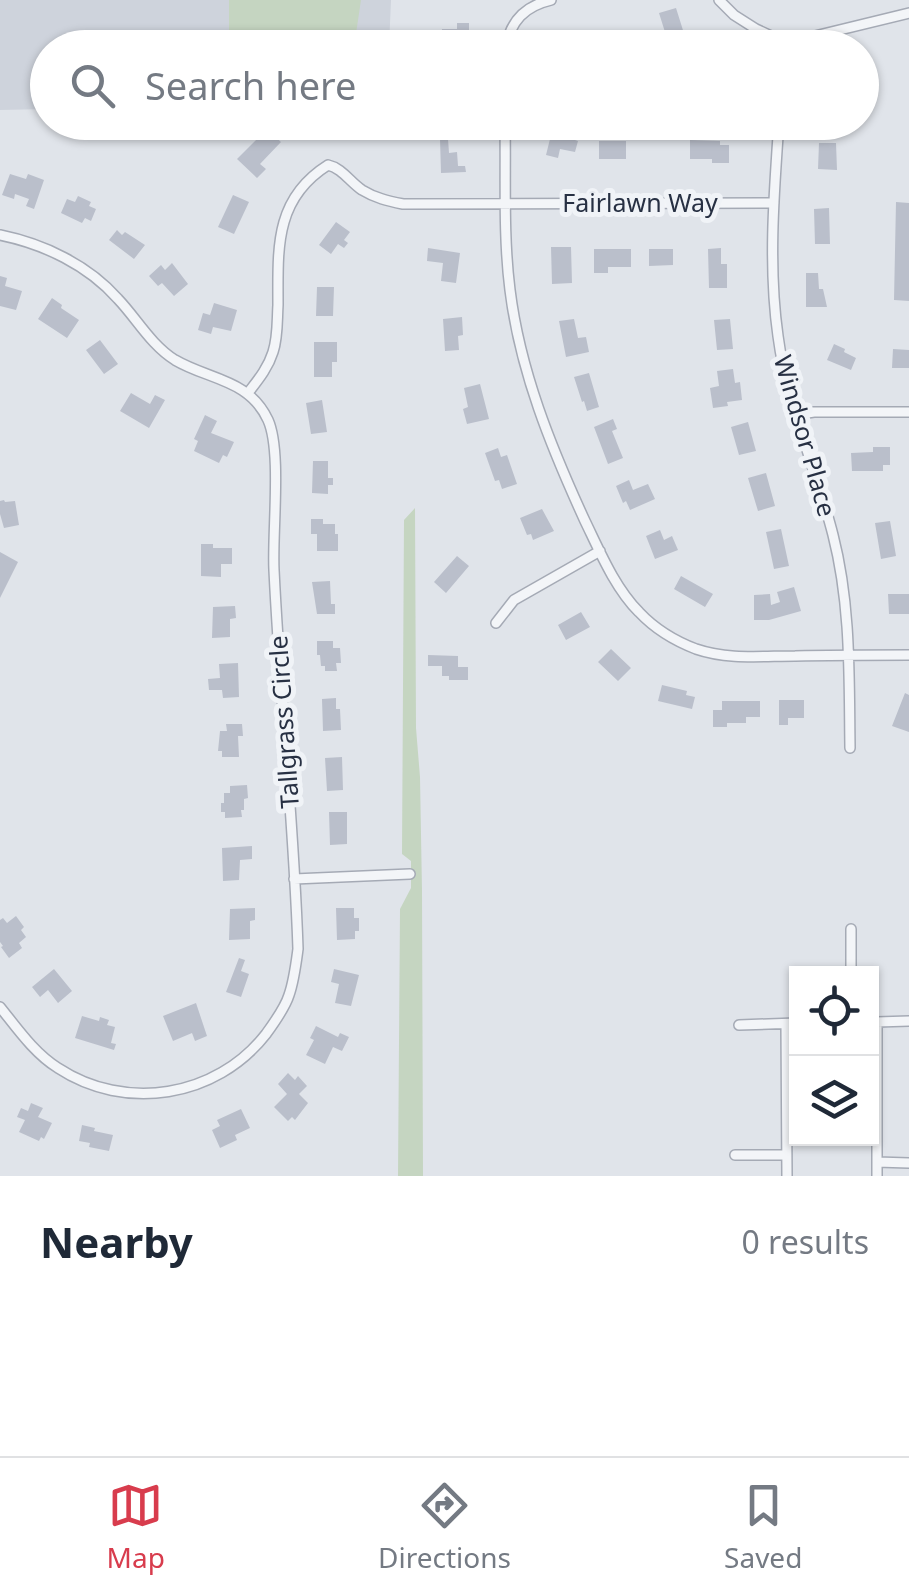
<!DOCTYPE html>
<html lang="en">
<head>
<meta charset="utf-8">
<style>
  body { margin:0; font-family:"Noto Sans",sans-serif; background:#f6f6f7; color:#1f2937 }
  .controls { position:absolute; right:30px; bottom:30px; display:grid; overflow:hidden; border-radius:0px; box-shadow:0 2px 8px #0004 }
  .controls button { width:90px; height:90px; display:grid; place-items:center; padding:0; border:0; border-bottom:2px solid #e0e1e3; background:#fff; color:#1f2937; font:50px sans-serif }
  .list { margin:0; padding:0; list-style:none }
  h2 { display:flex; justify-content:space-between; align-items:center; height:130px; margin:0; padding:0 40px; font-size:42px }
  h2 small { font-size:32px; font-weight:400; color:#747a83 }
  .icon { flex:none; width:55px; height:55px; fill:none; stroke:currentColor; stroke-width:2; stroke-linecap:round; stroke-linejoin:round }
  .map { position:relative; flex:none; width:909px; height:1176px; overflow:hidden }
  .search { position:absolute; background:#fff; box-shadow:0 2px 8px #0004; left:30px; right:30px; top:30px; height:110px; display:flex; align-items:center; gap:25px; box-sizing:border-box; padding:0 35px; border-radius:55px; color:#747a83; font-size:38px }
  .sheet { height:280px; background:#fff }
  nav { display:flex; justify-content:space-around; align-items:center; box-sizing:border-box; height:140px; border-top:2px solid #e0e1e3; background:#fff; font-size:28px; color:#747a83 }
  nav a { display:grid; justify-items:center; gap:5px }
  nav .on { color:#d83c4d }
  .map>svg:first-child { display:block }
  .built { fill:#ced3dc }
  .green { fill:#c5d5c1 }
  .building { fill:#babfcb }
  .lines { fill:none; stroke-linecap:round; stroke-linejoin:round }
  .street-casing { stroke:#a5aab5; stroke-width:12 }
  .street { stroke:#f3f5f8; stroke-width:9 }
  .labels { text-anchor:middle; stroke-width:10; stroke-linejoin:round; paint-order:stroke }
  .street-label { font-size:25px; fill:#273043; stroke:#f0f3f7 }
</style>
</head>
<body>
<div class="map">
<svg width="909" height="1176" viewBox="0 0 909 1176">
  <rect width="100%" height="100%" fill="#e0e4ea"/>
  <path class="built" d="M0,0H391L389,47L48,48L47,109L0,110Z"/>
  <path class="green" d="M229,0H361L354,47L229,35Z
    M415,508L416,728L420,777L422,891L423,1176H398L400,909L411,888V861L402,854L404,520Z"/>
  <path class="building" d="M676,8L687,43L670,48L659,13Z
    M457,23H469V41H461L460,48H441L442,29H457Z
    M632,34L637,48H604L603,42Z
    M267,129L281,142L260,164L266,169L257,178L237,159Z
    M563,132L570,134L569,138L578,141L575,152L560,149L558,158L546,155L551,135L561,137Z
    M440,139H448L449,153L457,152L458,166H465L466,172L441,173Z
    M690,140L720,141V145H729V163H712V159H690Z
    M599,141H626V159H599Z
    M819,143H836L837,170L818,169Z
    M10,174L26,179L28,174L44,180L34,209L26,206L29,199L15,194L14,199L2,195Z
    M233,195L249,202L234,234L218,227Z
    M78,196L91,202L89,206L96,209L91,221L85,218L82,223L61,213L67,199L75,202Z
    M896,202L909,203V301L894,300Z
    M829,208L830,244H815L814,209Z
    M336,222L350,232L344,240L348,243L344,248L338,244L331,254L319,245Z
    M117,230L122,235L125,232L145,245L134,259L109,240Z
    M551,247H571L572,283L552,284Z
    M428,248L460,253L456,283L441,281L443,263L427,261Z
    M721,248V264H727V288H709L708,249Z
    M594,249H631V267H608V273H594Z
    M649,249H673V265L649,266Z
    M172,263L188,284L174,296L162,283L158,286L149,276L161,265L165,270Z
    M806,273H818L819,289H823L827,307H806Z
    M0,276L7,278L5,286L22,291L16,310L0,306Z
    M317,287H334L333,316H316Z
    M52,298L62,305L61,308L79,320L67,338L38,319Z
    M214,303L237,310L231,331L213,327L211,334L198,330L203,313L210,315Z
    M462,317L463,335L458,336L459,350L445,351L443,319Z
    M574,319L578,338L586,337L589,352L566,357L559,321Z
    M730,319L733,349L717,350L714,320Z
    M100,340L118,364L104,374L86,350Z
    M314,342H337V362H332V377H314Z
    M834,344L845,349L844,352L856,358L851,370L827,360Z
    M893,349L909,350V368H892Z
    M733,369L735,383L740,382L742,400L727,402L728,406L713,408L710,388L719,386L717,371Z
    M589,373L599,407L587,411L584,401L582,402L574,377Z
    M480,384L489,419L467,424L463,409L468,407L464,388Z
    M131,393L150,404L155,395L165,400L149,428L120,411Z
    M322,400L327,432L311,434L306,403Z
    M205,415L217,421L211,433L234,442L227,457L223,455L219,463L194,451L198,441L194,439Z
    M613,419L617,429L612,431L623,458L608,464L594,427Z
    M748,422L756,451L739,455L731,427Z
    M873,447H890V465H883V471H852L851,453L873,452Z
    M498,448L501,457L507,455L517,484L502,489L499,480L495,481L485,453Z
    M313,461H328V478H333V485H328V494L312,493Z
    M766,473L775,506L758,511L748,478Z
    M629,480L633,490L648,484L655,499L630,510L626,501L623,503L616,486Z
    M4,500L5,502L15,501L19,525L4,528L0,514V501Z
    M542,509L554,531L533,540L531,534L527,535L520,518Z
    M311,519H323V524H335V534H338V551H317V534H311Z
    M890,521L896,556L881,559L875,523Z
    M781,529L789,566L774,569L766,532Z
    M660,530L664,540L672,536L678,550L655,559L646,536Z
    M201,544H213V548H232V564H221V577L201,576Z
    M0,552L18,562L0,598Z
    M457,556L469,566L446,593L434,582Z
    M681,576L713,594L705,607L674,589Z
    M330,581L331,604H335V614H317L312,582Z
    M794,587L801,611L769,620H754V595L770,594L771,605L780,602L777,592Z
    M888,594H909V614H889Z
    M235,606L236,618L230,619V637L212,638L213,607Z
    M581,612L590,627L566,640L558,625Z
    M317,641H333V648H340L341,663H336L337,671H325V666H321L320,655H317Z
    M611,649L631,668L618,681L598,662Z
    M428,655L458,656V667H468V680H449V676H442V666H428Z
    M238,663L239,697L223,698L222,690H209L208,679L220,678L219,664Z
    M662,685L687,691L686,695L695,697L692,709L658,701Z
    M905,693L909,695V732L892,726Z
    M336,698V709H340L341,730L323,731L322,699Z
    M779,700H804V718H788V725H779Z
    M722,701H760V717H746V723H727V727H713V710H722Z
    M226,724H242L243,736H238L239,757H222V751H218L220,731H227Z
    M342,757L343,790L327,791L325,758Z
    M247,785L248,798L244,799V810H241L242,817L225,818V812H221V803H224V793H230V786Z
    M329,812H347V844L330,845Z
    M252,846V859L240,860L239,880L223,881L222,848Z
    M255,908V920L250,921V939L229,940L230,909Z
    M336,908H354V918H359V931H355V939L337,940Z
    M16,916L24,927L21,930L26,937L19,943L22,948L9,958L1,947L3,946L0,942V920L3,918L7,923Z
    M239,958L245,960L241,971L249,974L241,997L226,992Z
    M54,969L72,991L58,1003L48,990L40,997L32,987Z
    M334,969L359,975L351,1006L335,1003L339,984L331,982Z
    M196,1003L207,1036L195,1041L192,1033L173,1041L163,1016Z
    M82,1016L99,1021L100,1017L109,1020L107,1025L115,1027L111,1043L116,1044L114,1050L75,1038Z
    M316,1026L338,1037L340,1033L349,1037L342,1051L333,1047L325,1064L306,1055L314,1040L310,1038Z
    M288,1073L295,1080L298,1076L307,1086L299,1094L308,1103L295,1120L292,1117L288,1121L274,1107L287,1094L278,1084Z
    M31,1103L43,1108L38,1117L52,1123L44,1139L41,1137L39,1141L19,1132L25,1120L17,1117L21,1108L28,1111Z
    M241,1109L250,1128L235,1135L237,1140L220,1148L212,1130L220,1126L217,1120Z
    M82,1125L95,1128L94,1131L113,1135L109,1151L89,1147L90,1143L79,1141Z"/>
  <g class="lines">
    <defs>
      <path id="street" d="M719,0L734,15L756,29L786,43L909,13
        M506,48C510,21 525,6 551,0
        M505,122C506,178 503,235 510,290C520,371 551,447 585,521C600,552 615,588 639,612C655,629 675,641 696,649C728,660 762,656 795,656C833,655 871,655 909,655
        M779,122C774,193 768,266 778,336C787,405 816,468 833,535C851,605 849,676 850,748
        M0,235C44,244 88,265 118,299C137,319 151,345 175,360C209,380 249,379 268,420C282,451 272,532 274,570C280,697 294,823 298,949C296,964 294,981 289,995C285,1008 274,1023 266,1034C216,1098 125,1112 58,1068C34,1053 17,1028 0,1007
        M248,393C258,380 268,368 273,352C278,337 277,321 278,305C278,249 274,199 328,165C342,168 350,182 362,190C375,198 388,201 403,204L774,203
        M795,415L814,412H909
        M496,623L514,600L600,551
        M294,879L410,874
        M851,929V974
        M786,1024L787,1176
        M739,1025L796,1023
        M735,1155H786
        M877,1162L909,1163
        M877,1176V1022L909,1021"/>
    </defs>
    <use href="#street" class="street-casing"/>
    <use href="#street" class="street"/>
  </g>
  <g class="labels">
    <g class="street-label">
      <text x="640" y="212">Fairlawn Way</text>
      <text transform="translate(805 436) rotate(74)" y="9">Windsor Place</text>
      <text transform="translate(284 722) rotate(-94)" y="9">Tallgrass Circle</text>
    </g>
  </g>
</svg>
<div class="controls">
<button><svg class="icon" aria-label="locate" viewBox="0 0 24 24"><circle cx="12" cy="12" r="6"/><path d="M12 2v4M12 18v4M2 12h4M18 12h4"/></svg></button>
<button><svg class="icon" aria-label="layers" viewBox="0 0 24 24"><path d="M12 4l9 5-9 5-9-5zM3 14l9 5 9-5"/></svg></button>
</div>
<div class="search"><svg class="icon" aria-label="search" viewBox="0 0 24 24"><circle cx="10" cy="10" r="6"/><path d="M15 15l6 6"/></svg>Search here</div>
</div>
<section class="sheet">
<h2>Nearby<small>0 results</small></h2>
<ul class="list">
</ul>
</section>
<nav>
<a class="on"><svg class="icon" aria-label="map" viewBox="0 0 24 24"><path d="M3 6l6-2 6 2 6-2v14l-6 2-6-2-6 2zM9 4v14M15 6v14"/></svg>Map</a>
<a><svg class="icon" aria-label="directions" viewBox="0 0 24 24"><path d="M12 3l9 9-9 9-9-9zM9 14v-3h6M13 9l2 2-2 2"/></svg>Directions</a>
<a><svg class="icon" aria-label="saved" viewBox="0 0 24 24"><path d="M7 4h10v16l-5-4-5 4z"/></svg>Saved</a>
</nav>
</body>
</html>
